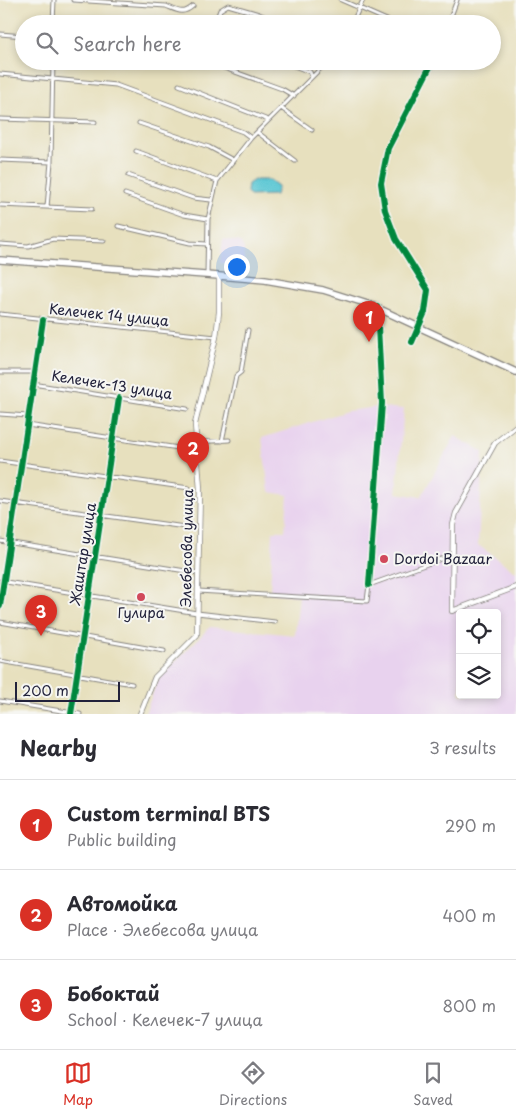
<!DOCTYPE html>
<html lang="en">
<head>
<meta charset="utf-8">
<style>
  body { margin:0; font-family:"Playpen Sans",sans-serif; background:#f2f2f3; color:#2b2b33 }
  .controls { position:absolute; right:15px; bottom:15px; display:grid; overflow:hidden; border-radius:5px; box-shadow:0 2px 8px #0003 }
  .controls button { width:45px; height:45px; display:grid; place-items:center; padding:0; border:0; border-bottom:1px solid #e1e1e2; background:#fff; color:#2b2b33; font:25px sans-serif }
  .scale { position:absolute; left:15px; bottom:12px; width:105px; box-sizing:border-box; padding-left:5px; border:2px solid #22223b; border-top:0; font-size:14px; line-height:18px; white-space:nowrap; color:#22223b; -webkit-text-stroke:4px #f6f6f2; paint-order:stroke }
  .you { position:absolute; left:236px; top:266px; width:18px; height:18px; margin:-12px; border:4px solid #fff; border-radius:50%; background:#1a73e8; box-shadow:0 0 0 8px #1a73e833 }
  .badge { display:grid; place-items:center; width:32px; height:32px; border-radius:50%; background:#d93025; color:#fff; font-size:16px; font-weight:700 }
  .pin { position:absolute; translate:-50% -41px; filter:drop-shadow(0 1px 2px #0008) }
  .pin::after { content:''; position:absolute; top:26px; width:18px; height:15px; background:inherit; clip-path:polygon(0 0,100% 0,50% 100%) }
  .list { margin:0; padding:0; list-style:none }
  h2 { display:flex; justify-content:space-between; align-items:center; height:65px; margin:0; padding:0 20px; font-size:21px }
  h2 small { font-size:16px; font-weight:400; color:#7c7c81 }
  .list li { display:grid; grid-template-columns:32px 1fr auto; gap:15px; align-items:center; box-sizing:border-box; height:90px; padding:0 20px; border-top:1px solid #e1e1e2 }
  .list b { display:block; font-size:19px; white-space:nowrap }
  .list p { margin:0; font-size:16px; white-space:nowrap; color:#7c7c81 }
  .list em { font-size:16px; font-style:normal; color:#7c7c81 }
  .icon { flex:none; width:28px; height:28px; fill:none; stroke:currentColor; stroke-width:2; stroke-linecap:round; stroke-linejoin:round }
  .map { position:relative; flex:none; width:516px; height:714px; overflow:hidden }
  .search { position:absolute; background:#fff; box-shadow:0 2px 8px #0003; left:15px; right:15px; top:15px; height:55px; display:flex; align-items:center; gap:12px; box-sizing:border-box; padding:0 18px; border-radius:28px; color:#7c7c81; font-size:19px }
  .sheet { height:335px; background:#fff }
  nav { display:flex; justify-content:space-around; align-items:center; box-sizing:border-box; height:70px; border-top:1px solid #e1e1e2; background:#fff; font-size:14px; color:#7c7c81 }
  nav a { display:grid; justify-items:center; gap:2px }
  nav .on { color:#d93025 }
  .map>svg:first-child { display:block }
  .built { fill:#e8d2ee; fill-rule:evenodd }
  .water { fill:#5bc7d4; stroke:#3e7488 }
  .lines { fill:none; stroke-linecap:round; stroke-linejoin:round }
  .street-casing { stroke:#84817c; stroke-width:5 }
  .secondary-casing { stroke:#84817c; stroke-width:6 }
  .primary-casing { stroke:#84817c; stroke-width:6 }
  .highway-casing { stroke:#84817c; stroke-width:8 }
  .street { stroke:#fff; stroke-width:3 }
  .secondary { stroke:#fff; stroke-width:4.5 }
  .primary { stroke:#fff; stroke-width:4.5 }
  .highway { stroke:#fff; stroke-width:5.5 }
  .cycleway-casing { stroke:#f6f6f2; stroke-width:9 }
  .cycleway { stroke:#00873e; stroke-width:6 }
  .poi-dot { fill:#d1495b; stroke:#f6f6f2; stroke-width:2 }
  .labels { text-anchor:middle; stroke-width:4; stroke-linejoin:round; paint-order:stroke }
  .street-label { font-size:14px; fill:#22223b; stroke:#f6f6f2 }
  .poi-label { font-size:14px; fill:#22223b; stroke:#f6f6f2; text-anchor:start }
</style>
</head>
<body>
<div class="map">
<svg width="516" height="714" viewBox="0 0 516 714">
  <rect width="100%" height="100%" fill="#f6f6f2"/>
  <filter id="ink" filterUnits="userSpaceOnUse"><feTurbulence type="fractalNoise" baseFrequency=".02" numOctaves="2"/><feDisplacementMap in="SourceGraphic" scale="10" xChannelSelector="R" yChannelSelector="G"/><feConvolveMatrix kernelMatrix="1 2 1 2 8 2 1 2 1" color-interpolation-filters="sRGB"/></filter>
  <filter id="wash" filterUnits="userSpaceOnUse"><feTurbulence type="fractalNoise" baseFrequency=".0096" numOctaves="4" result="noise"/><feDisplacementMap in="SourceGraphic" scale="20" xChannelSelector="R" yChannelSelector="G"/><feGaussianBlur stdDeviation="1.12" result="paint"/><feColorMatrix in="noise" values="0 0 0 0 0 0 0 0 0 0 0 0 0 0 0 0 0 1.4 0 .05"/><feComposite in="paint" operator="in"/></filter>
  <g filter="url(#wash)">
    <rect width="100%" height="100%" fill="#e7e0be"/>
    <path class="built" d="M223,239L241,242L244,249V264L220,263Z
      M378,407L404,409L396,493L421,497L455,436L483,452L478,545L516,572V714H145L158,679L210,627L295,635L299,596L270,593L273,531H285L288,495L269,492L262,438L347,411ZM460,613H497V695H460Z"/>
    <path class="water" d="M254,180H270L278,186L276,195L250,196L247,192L248,184Z"/>
  </g>
  <g filter="url(#ink)">
    <g class="lines">
      <defs>
        <path id="street" d="M73,0L166,6C178,11 183,15 193,6
          M341,0L396,24
          M217,18L220,10L228,5L259,14L282,24
          M53,24L54,0
          M352,24L363,0
          M448,24L457,0
          M0,34L24,36
          M205,61L282,89L294,96
          M281,61L310,72L312,77
          M0,74L116,85L243,132L251,138
          M179,85L268,120
          M281,108L312,130
          M0,119L95,122
          M139,123L209,147L233,160
          M257,132L295,161
          M136,151L217,181
          M0,160L51,162
          M128,175L193,198L211,200
          M125,194L184,215L208,219
          M0,205L92,209
          M47,207L51,162L53,61
          M118,226L190,243L207,244
          M0,244L28,246L53,239L104,241
          M207,275L208,219L217,181L251,138L328,61
          M0,314L216,337
          M412,342L425,312L428,290L396,239L385,210L381,183L388,148L433,61
          M0,372H34
          M33,384L187,409
          M0,414L28,416
          M27,425L185,449
          M222,441L236,376L241,372L248,330
          M196,442L229,440
          M0,461L189,488
          M0,501L185,527
          M0,541L198,573
          M0,581L197,613L275,622
          M369,585L382,403L377,309
          M198,591L367,601L369,585L441,559L452,558
          M0,606L43,320
          M0,622L164,651
          M0,661L132,684
          M0,701L80,714
          M71,714L119,398"/>
        <path id="secondary" d="M516,426L495,443L456,513L453,525L452,611L516,587"/>
        <path id="primary" d="M140,714L155,677L197,635L200,489L195,424L216,337L219,312V276"/>
        <path id="highway" d="M0,260L219,276L265,280L323,290L371,305L516,372"/>
      </defs>
      <use href="#street" class="street-casing"/>
      <use href="#secondary" class="secondary-casing"/>
      <use href="#primary" class="primary-casing"/>
      <use href="#highway" class="highway-casing"/>
      <use href="#street" class="street"/>
      <use href="#secondary" class="secondary"/>
      <use href="#primary" class="primary"/>
      <use href="#highway" class="highway"/>
      <defs>
        <path id="cycleway" d="M412,342L425,312L428,290L396,239L385,210L381,183L388,148L433,61
          M369,585L382,403L377,307
          M0,606L43,320
          M71,714L119,398"/>
      </defs>
      <use href="#cycleway" class="cycleway-casing"/>
      <use href="#cycleway" class="cycleway"/>
    </g>
  </g>
  <g class="poi-dot">
    <circle cx="384" cy="559" r="5"/>
    <circle cx="141" cy="597" r="5"/>
  </g>
  <g class="labels">
    <g class="street-label">
      <text transform="translate(109 315) rotate(6)" y="5">Келечек 14 улица</text>
      <text transform="translate(112 385) rotate(9)" y="5">Келечек-13 улица</text>
      <text transform="translate(187 548) rotate(-89)" y="5">Элебесова улица</text>
      <text transform="translate(83 554) rotate(-81)" y="5">Жаштар улица</text>
    </g>
    <g class="poi-label">
      <text x="394" y="564">Dordoi Bazaar</text>
      <text x="141" y="618" text-anchor="middle">Гулира</text>
    </g>
  </g>
</svg>
<div class="controls">
<button><svg class="icon" aria-label="locate" viewBox="0 0 24 24"><circle cx="12" cy="12" r="6"/><path d="M12 2v4M12 18v4M2 12h4M18 12h4"/></svg></button>
<button><svg class="icon" aria-label="layers" viewBox="0 0 24 24"><path d="M12 4l9 5-9 5-9-5zM3 14l9 5 9-5"/></svg></button>
</div>
<div class="scale">200 m</div>
<div class="you"></div>
<div class="pin badge" style="left:369px;top:342px">1</div>
<div class="pin badge" style="left:193px;top:473px">2</div>
<div class="pin badge" style="left:41px;top:636px">3</div>
<div class="search"><svg class="icon" aria-label="search" viewBox="0 0 24 24"><circle cx="10" cy="10" r="6"/><path d="M15 15l6 6"/></svg>Search here</div>
</div>
<section class="sheet">
<h2>Nearby<small>3 results</small></h2>
<ul class="list">
<li><span class="badge">1</span><div><b>Custom terminal BTS</b><p>Public building</p></div><em>290 m</em></li>
<li><span class="badge">2</span><div><b>Автомойка</b><p>Place · Элебесова улица</p></div><em>400 m</em></li>
<li><span class="badge">3</span><div><b>Бобоктай</b><p>School · Келечек-7 улица</p></div><em>800 m</em></li>
</ul>
</section>
<nav>
<a class="on"><svg class="icon" aria-label="map" viewBox="0 0 24 24"><path d="M3 6l6-2 6 2 6-2v14l-6 2-6-2-6 2zM9 4v14M15 6v14"/></svg>Map</a>
<a><svg class="icon" aria-label="directions" viewBox="0 0 24 24"><path d="M12 3l9 9-9 9-9-9zM9 14v-3h6M13 9l2 2-2 2"/></svg>Directions</a>
<a><svg class="icon" aria-label="saved" viewBox="0 0 24 24"><path d="M7 4h10v16l-5-4-5 4z"/></svg>Saved</a>
</nav>
</body>
</html>
